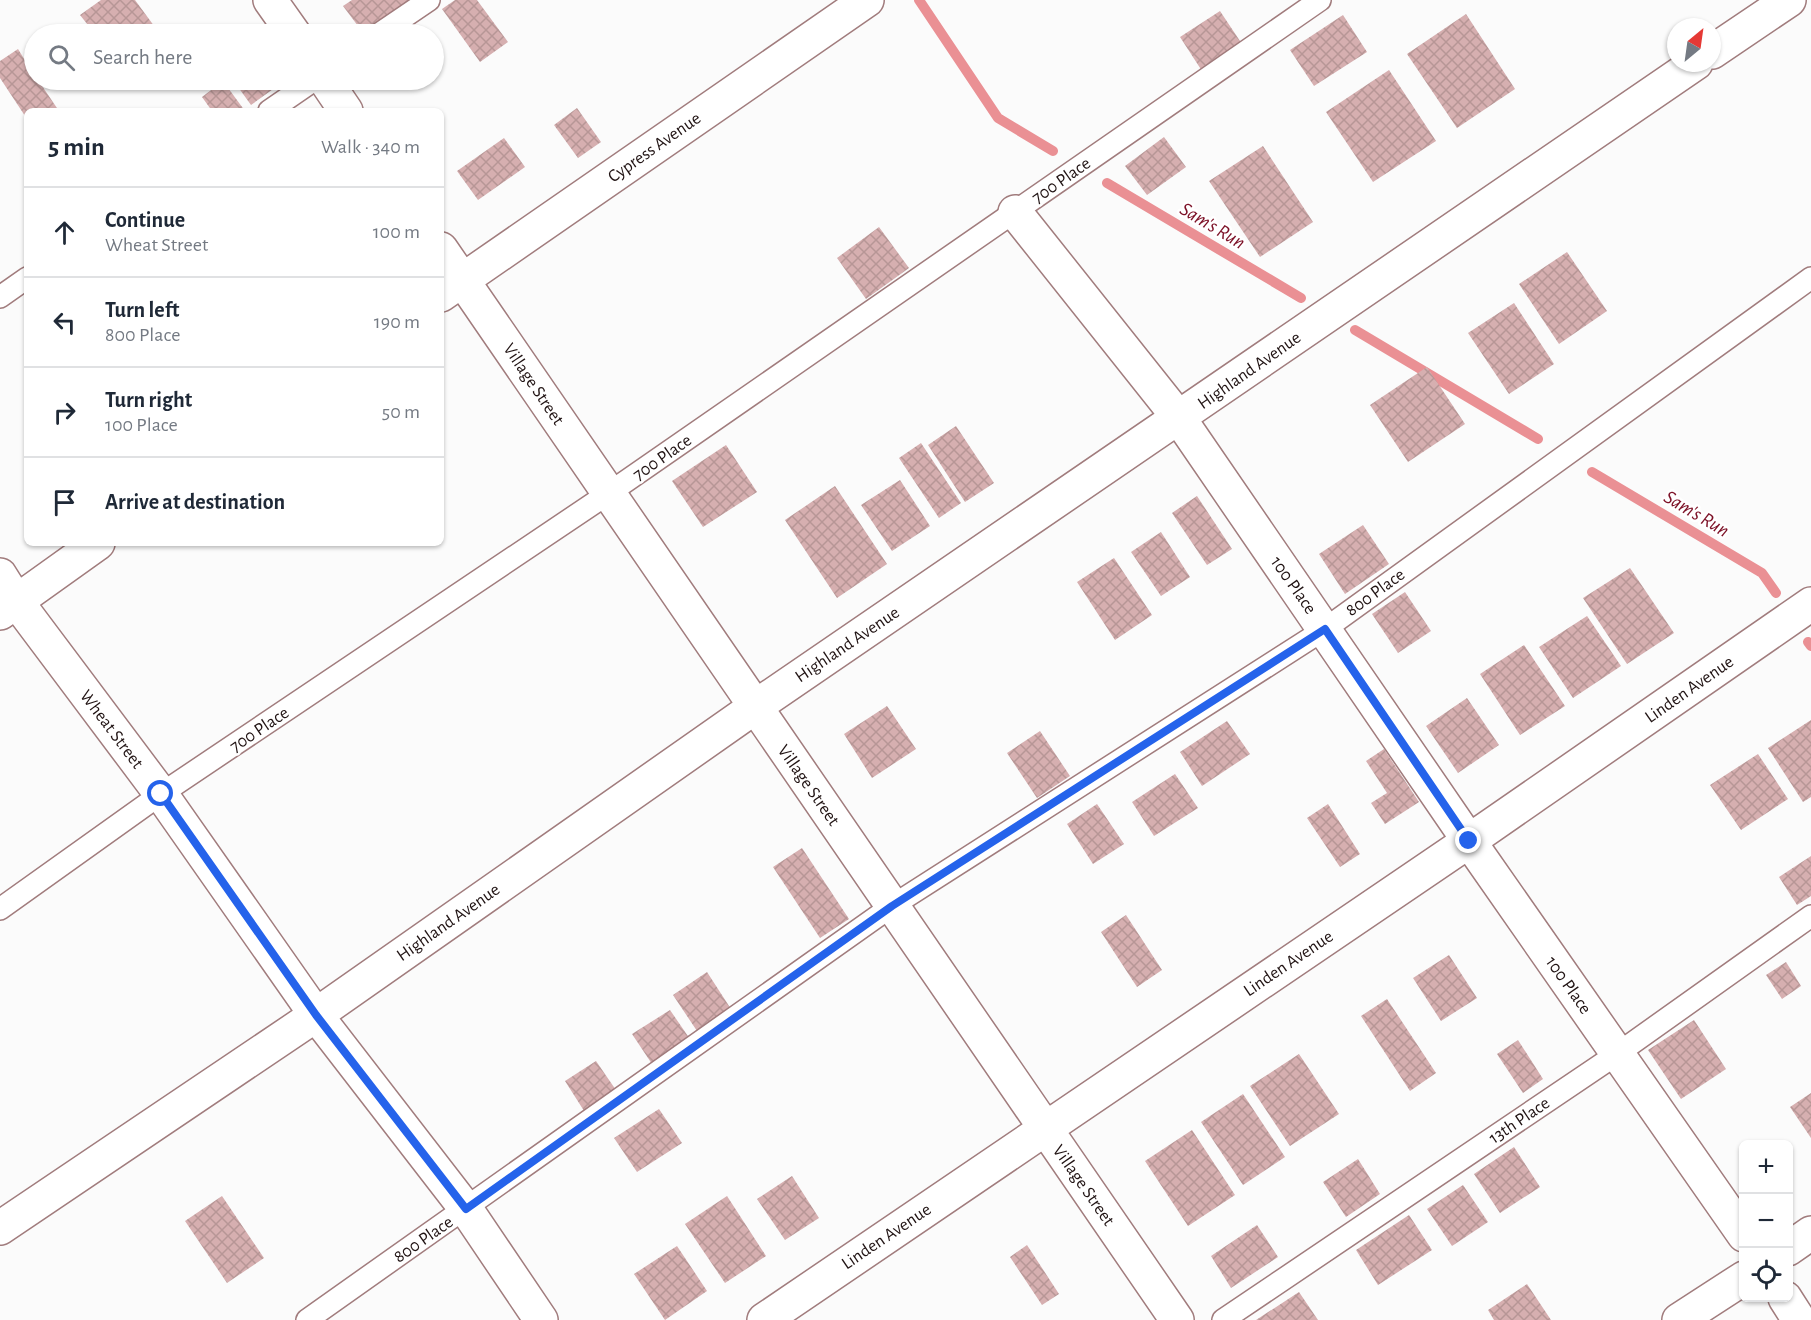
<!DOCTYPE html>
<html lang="en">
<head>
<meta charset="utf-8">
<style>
  body { margin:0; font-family:"Alegreya Sans",sans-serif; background:#f2f2f3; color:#1f2937 }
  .controls { position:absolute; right:18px; bottom:18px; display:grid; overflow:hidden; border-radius:9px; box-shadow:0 2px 4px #0004 }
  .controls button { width:54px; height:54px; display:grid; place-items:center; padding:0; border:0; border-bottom:2px solid #e0e1e3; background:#fff; color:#1f2937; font:30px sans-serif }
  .compass { position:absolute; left:1667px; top:18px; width:54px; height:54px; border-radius:50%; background:#fff; box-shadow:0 2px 4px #0004; rotate:29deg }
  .stop { position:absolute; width:18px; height:18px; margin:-14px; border:4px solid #2563eb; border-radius:50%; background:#fff }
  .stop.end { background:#2563eb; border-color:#fff; box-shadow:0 2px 6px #0008 }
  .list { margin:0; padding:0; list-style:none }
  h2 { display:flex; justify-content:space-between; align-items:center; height:78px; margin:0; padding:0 24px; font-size:26px }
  h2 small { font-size:20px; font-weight:400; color:#747a83 }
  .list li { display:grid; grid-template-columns:39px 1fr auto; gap:18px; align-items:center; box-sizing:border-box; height:90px; padding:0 24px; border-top:2px solid #e0e1e3 }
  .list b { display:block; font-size:22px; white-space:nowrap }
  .list p { margin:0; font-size:20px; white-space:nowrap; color:#747a83 }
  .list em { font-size:20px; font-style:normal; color:#747a83 }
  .icon { flex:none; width:33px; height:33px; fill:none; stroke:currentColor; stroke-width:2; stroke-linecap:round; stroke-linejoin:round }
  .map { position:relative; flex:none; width:1811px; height:1320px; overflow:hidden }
  .search { position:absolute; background:#fff; box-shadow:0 2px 4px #0004; left:24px; top:24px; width:420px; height:66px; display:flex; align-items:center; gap:15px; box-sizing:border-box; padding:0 21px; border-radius:33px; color:#747a83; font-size:22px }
  .panel { position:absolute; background:#fff; box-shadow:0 2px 4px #0004; left:24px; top:108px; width:420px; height:438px; border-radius:9px }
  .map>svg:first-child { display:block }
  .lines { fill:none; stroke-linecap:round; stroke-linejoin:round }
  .stream { stroke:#ea9094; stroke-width:10 }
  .building { fill:url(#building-cross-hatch) }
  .lane-casing { stroke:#a17c7d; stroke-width:24 }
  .street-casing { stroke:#a17c7d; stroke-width:36 }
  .lane { stroke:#fff; stroke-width:21 }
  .street { stroke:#fff; stroke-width:33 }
  .route { stroke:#2563eb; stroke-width:8 }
  .labels { text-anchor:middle; stroke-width:5; stroke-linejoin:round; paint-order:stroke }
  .street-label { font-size:18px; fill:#201313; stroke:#fff }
  .water-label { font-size:20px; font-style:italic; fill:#7c1026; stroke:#fff }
</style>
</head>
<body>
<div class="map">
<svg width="1811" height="1320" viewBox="0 0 1811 1320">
  <defs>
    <pattern id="building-cross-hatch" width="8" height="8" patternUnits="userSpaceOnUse" patternTransform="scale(1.5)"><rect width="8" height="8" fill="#d6afb0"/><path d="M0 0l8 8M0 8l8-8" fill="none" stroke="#b79696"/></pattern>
  </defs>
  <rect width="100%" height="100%" fill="#fbfbfb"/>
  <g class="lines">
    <path class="stream" d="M919,0L998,118L1053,151
      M1107,183L1301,298
      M1355,330L1538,439
      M1592,472L1762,573L1776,593
      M1808,642L1811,646"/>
  </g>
  <path class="building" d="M101,0H135L160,34H95L80,15Z
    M352,0H415L367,34H364L343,6Z
    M455,0H477L508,42L480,62L442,9Z
    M1220,11L1242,44L1202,71L1180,37Z
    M1466,14L1515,89L1457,128L1407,54Z
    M1343,15L1367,52L1314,86L1290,50Z
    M18,49L34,75V80H38L59,111H27V119L0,78V61Z
    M1389,70L1436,141L1373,182L1326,112Z
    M233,80H270L276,87L251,105Z
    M223,81L245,111H212L202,97Z
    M577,108L601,142L578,158L554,125Z
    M1164,137L1186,167L1147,195L1125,166Z
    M504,138L525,167L478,200L457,171Z
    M1263,146L1313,222L1260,257L1209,181Z
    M879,227L909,268L866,299L837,258Z
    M1567,252L1607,311L1559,344L1519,284Z
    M1514,303L1554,364L1509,394L1468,333Z
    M1427,367L1465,424L1408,462L1370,405Z
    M956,426L994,483L965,502L928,445Z
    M921,443L961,503L939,518L899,458Z
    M726,445L757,492L703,527L672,481Z
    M900,480L930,526L892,551L861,505Z
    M835,486L887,564L837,598L785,520Z
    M1197,496L1232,549L1207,565L1172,513Z
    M1363,525L1389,564L1345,594L1319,554Z
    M1161,532L1190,577L1161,596L1131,552Z
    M1114,558L1152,615L1115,640L1077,582Z
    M1630,568L1674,633L1627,664L1583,598Z
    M1405,592L1431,631L1398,653L1372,614Z
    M1587,616L1621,666L1573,698L1539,647Z
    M1524,645L1565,706L1520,735L1480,674Z
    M1467,698L1499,745L1458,773L1426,726Z
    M887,706L916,749L872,778L844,734Z
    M1811,720V797L1803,802L1768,748Z
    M1227,721L1250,754L1202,786L1180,752Z
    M1040,731L1070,776L1037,798L1007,753Z
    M1384,749L1419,802L1385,824L1371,803L1387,793L1366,761Z
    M1758,754L1788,799L1741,830L1710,785Z
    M1175,774L1198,808L1154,836L1132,802Z
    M1097,804L1124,844L1093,864L1067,824Z
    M1328,804L1360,854L1340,867L1307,818Z
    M802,848L849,919L820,938L773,867Z
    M1811,856V896L1797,905L1779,877Z
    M1126,915L1162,970L1137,987L1101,932Z
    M1449,955L1477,998L1441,1021L1413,978Z
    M1786,962L1801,986L1782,999L1766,975Z
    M707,972L731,1009L697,1031L673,995Z
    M1387,999L1436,1073L1410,1091L1361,1016Z
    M670,1010L692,1042L654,1067L632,1034Z
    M1694,1020L1726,1069L1681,1099L1648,1050Z
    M1518,1040L1543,1079L1523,1093L1497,1054Z
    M1299,1054L1339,1114L1290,1146L1250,1086Z
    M596,1061L618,1093L586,1114L565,1081Z
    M1811,1093V1138L1790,1107Z
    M1243,1094L1285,1157L1243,1185L1201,1122Z
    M659,1109L682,1143L637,1172L614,1138Z
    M1192,1130L1235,1195L1188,1226L1145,1161Z
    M1514,1147L1540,1187L1500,1213L1474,1174Z
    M1358,1159L1380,1194L1346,1217L1323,1182Z
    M792,1176L819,1218L785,1240L757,1199Z
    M1463,1185L1488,1222L1452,1246L1427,1209Z
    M222,1196L264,1258L227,1283L185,1221Z
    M727,1196L766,1256L725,1283L685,1224Z
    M1409,1215L1432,1250L1378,1285L1356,1250Z
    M1257,1225L1278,1257L1231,1288L1211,1256Z
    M1027,1245L1059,1294L1042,1305L1010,1257Z
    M677,1246L707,1291L665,1320L634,1274Z
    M1527,1284L1551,1320H1494L1488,1310Z
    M1299,1292L1318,1320H1256Z"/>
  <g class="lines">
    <defs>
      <path id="lane" d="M379,34L429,0
        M269,111L314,80
        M0,297L27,278
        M0,909L161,794L609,493L1320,0
        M307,1320L892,906L1325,629L1811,278
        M1223,1320L1617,1054L1811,916"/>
      <path id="street" d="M270,0L294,34
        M1712,52L1789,0
        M325,80L346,111
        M1015,212L1179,418L1469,841L1744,1235
        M441,249L1177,1320
        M441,295L867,0
        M0,575L17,602L161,794L316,1015L466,1209L541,1320
        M0,613L98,543
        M0,1228L316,1015L755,707L1696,63
        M1788,1249L1811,1233
        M1785,1298L1799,1320
        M764,1320L1469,841L1811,604
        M1679,1320L1744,1278"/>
    </defs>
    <use href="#lane" class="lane-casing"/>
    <use href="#street" class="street-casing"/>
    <use href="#lane" class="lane"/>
    <use href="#street" class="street"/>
  </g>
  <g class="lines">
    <path class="route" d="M161,794L316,1015L466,1209L892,906L1325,629L1469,841"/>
  </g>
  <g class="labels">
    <g class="street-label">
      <text transform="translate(654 147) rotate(-35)" y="6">Cypress Avenue</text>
      <text transform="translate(1061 180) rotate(-35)" y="6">700 Place</text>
      <text transform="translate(1249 370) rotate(-35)" y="6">Highland Avenue</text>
      <text transform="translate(534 384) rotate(56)" y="6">Village Street</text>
      <text transform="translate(662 457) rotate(-35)" y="6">700 Place</text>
      <text transform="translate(1294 585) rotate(55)" y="6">100 Place</text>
      <text transform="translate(1375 592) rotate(-36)" y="6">800 Place</text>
      <text transform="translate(847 644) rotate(-34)" y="6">Highland Avenue</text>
      <text transform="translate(1689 689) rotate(-35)" y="6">Linden Avenue</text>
      <text transform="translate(112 729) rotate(53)" y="6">Wheat Street</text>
      <text transform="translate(259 729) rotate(-34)" y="6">700 Place</text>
      <text transform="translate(809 785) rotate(55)" y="6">Village Street</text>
      <text transform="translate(448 922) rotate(-35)" y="6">Highland Avenue</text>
      <text transform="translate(1288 963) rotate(-34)" y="6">Linden Avenue</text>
      <text transform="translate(1569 985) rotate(55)" y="6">100 Place</text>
      <text transform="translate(1519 1120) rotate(-34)" y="6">13th Place</text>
      <text transform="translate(1084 1185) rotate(55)" y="6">Village Street</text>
      <text transform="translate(886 1236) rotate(-34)" y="6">Linden Avenue</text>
      <text transform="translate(423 1239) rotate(-35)" y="6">800 Place</text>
    </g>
    <g class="water-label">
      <text transform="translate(1213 225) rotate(31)" y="7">Sam's Run</text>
      <text transform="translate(1697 513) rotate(31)" y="7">Sam's Run</text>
    </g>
  </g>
</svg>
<div class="controls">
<button>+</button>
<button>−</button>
<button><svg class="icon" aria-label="locate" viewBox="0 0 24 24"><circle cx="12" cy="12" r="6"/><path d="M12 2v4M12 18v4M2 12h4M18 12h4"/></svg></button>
</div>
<svg class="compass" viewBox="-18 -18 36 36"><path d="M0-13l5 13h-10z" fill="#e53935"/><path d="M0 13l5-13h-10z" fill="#747a83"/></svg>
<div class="stop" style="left:161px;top:794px"></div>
<div class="stop end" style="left:1469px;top:841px"></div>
<div class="search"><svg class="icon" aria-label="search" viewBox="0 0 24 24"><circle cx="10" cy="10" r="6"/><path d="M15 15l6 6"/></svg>Search here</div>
<section class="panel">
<h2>5 min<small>Walk · 340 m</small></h2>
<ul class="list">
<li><svg class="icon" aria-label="ahead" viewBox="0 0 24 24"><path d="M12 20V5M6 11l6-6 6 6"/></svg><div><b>Continue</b><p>Wheat Street</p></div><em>100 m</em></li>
<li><svg class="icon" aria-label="left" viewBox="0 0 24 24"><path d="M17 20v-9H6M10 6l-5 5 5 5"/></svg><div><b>Turn left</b><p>800 Place</p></div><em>190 m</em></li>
<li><svg class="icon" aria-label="right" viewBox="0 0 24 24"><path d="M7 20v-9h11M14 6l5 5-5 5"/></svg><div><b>Turn right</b><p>100 Place</p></div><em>50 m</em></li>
<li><svg class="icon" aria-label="arrive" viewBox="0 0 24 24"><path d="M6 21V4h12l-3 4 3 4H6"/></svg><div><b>Arrive at destination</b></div></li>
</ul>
</section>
</div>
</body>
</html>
